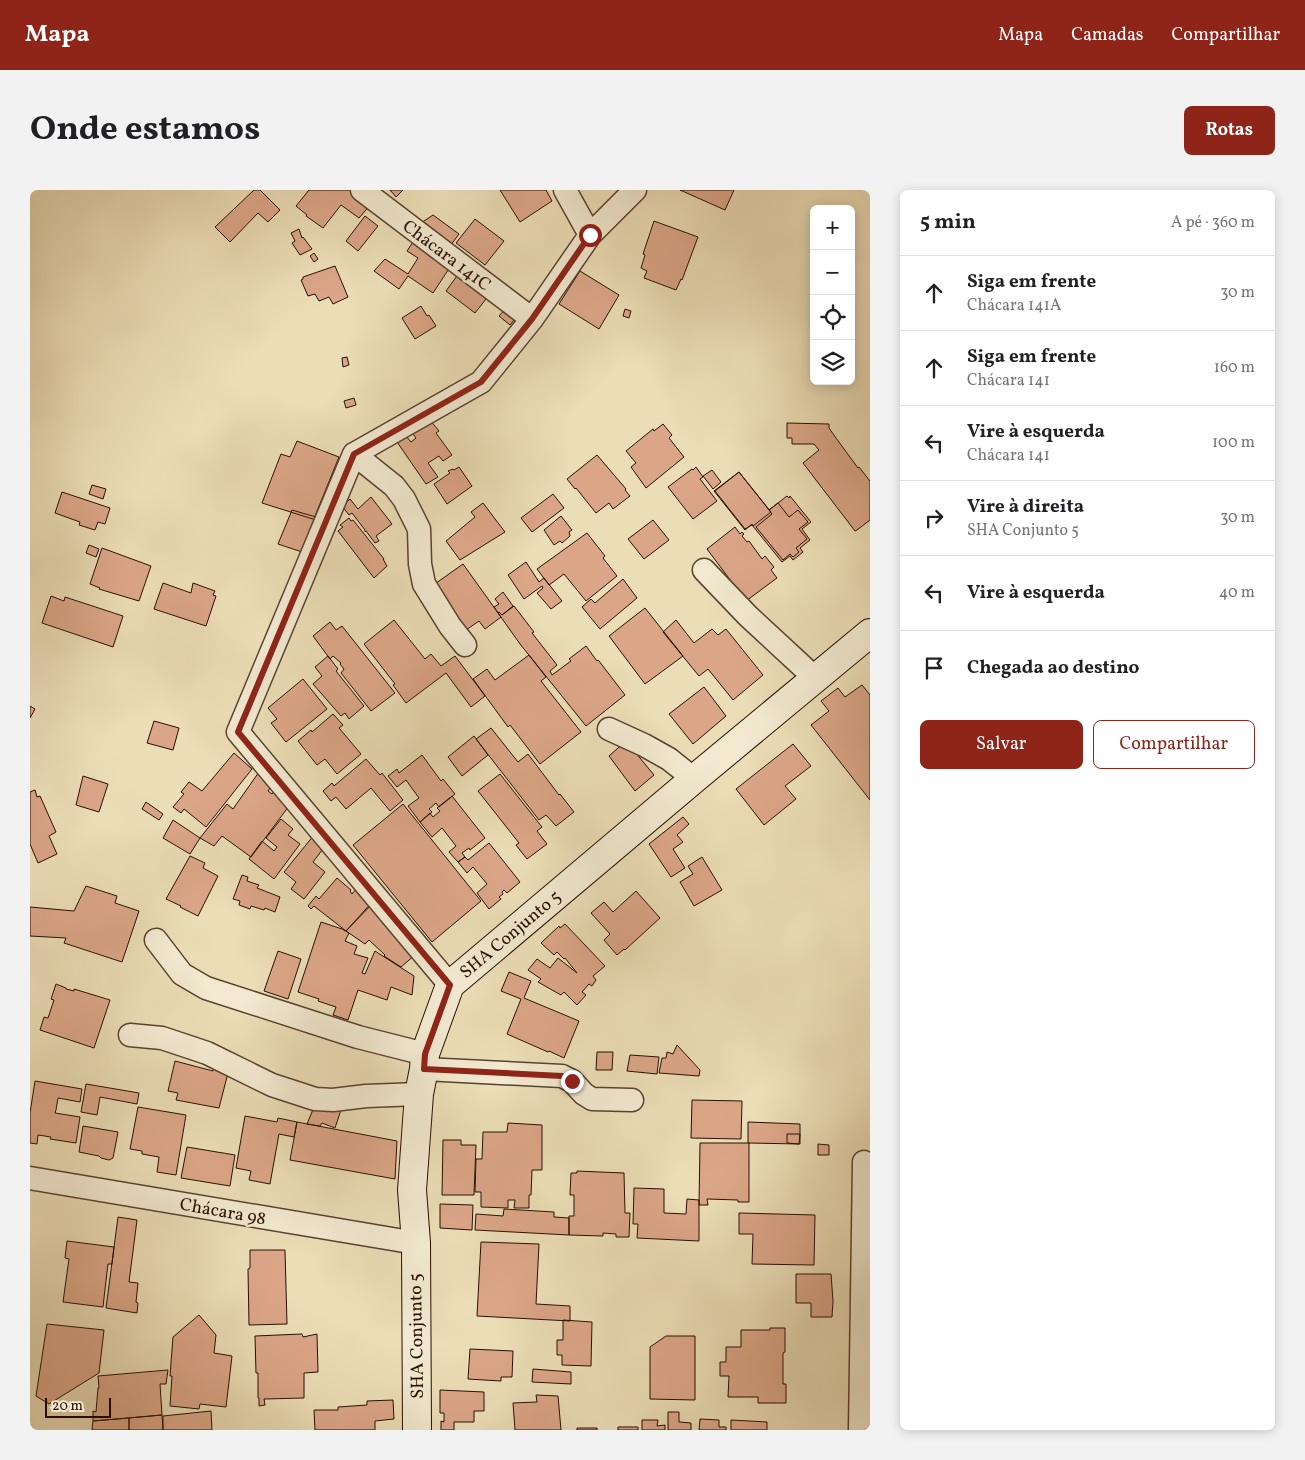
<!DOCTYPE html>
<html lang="pt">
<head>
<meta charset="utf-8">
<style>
  body { margin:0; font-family:Vollkorn,serif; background:#f2f2f2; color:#202124 }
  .controls { position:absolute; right:15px; top:15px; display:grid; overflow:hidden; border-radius:8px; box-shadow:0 2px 12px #0003 }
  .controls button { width:45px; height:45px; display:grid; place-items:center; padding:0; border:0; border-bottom:1px solid #e0e0e0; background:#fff; color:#202124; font:25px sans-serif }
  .scale { position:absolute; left:15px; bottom:12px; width:66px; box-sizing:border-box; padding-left:5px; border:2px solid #280f00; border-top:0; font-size:14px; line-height:18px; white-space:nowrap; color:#280f00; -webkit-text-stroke:4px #f2e9d0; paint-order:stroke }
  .stop { position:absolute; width:15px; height:15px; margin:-11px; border:4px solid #8f2418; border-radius:50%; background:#fff }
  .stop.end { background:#8f2418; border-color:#fff; box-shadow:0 1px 5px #0008 }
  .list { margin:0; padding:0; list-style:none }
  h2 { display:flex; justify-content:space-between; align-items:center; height:65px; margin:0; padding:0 20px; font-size:21px }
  h2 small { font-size:16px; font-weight:400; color:#757577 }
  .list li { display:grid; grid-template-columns:32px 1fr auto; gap:15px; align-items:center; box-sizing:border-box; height:75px; padding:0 20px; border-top:1px solid #e0e0e0 }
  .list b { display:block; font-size:19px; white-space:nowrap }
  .list p { margin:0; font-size:16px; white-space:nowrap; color:#757577 }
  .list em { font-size:16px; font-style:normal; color:#757577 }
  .actions { display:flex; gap:10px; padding:15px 20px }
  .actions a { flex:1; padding:11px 0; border:1px solid #8f2418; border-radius:8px; text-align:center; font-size:18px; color:#8f2418 }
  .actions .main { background:#8f2418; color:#fff }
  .icon { flex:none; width:28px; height:28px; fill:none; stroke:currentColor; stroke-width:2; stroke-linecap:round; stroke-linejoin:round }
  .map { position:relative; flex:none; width:840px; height:1240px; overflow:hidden; border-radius:8px }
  header { display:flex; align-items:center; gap:30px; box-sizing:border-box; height:70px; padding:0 25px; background:#8f2418; color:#fff }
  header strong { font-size:24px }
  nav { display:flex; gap:28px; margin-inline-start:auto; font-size:18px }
  .intro { display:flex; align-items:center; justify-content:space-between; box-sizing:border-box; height:120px; padding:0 30px }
  h1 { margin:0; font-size:35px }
  .button { padding:12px 22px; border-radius:8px; background:#8f2418; color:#fff; font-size:18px; font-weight:700 }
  main { display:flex; gap:30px; padding:0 30px }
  aside { flex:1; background:#fff; border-radius:8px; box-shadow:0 2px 12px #0003 }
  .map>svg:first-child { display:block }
  .building { fill:#dba688; stroke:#280f00 }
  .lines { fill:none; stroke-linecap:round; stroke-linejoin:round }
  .street-casing { stroke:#59422e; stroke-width:25 }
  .secondary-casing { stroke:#280f00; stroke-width:30 }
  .street { stroke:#f2e9d0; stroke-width:22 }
  .secondary { stroke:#f2e9d0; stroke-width:28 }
  .route { stroke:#8f2418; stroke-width:6 }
  .labels { text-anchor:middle; stroke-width:5; stroke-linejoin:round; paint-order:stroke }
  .street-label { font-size:18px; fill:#280f00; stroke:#f2e9d0 }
</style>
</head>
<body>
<header>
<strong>Mapa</strong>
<nav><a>Mapa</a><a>Camadas</a><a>Compartilhar</a></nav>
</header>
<div class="intro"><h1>Onde estamos</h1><a class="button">Rotas</a></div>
<main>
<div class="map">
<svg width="840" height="1240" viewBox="0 0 840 1240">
  <rect width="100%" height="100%" fill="#ebddb6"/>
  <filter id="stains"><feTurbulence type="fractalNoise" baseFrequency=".004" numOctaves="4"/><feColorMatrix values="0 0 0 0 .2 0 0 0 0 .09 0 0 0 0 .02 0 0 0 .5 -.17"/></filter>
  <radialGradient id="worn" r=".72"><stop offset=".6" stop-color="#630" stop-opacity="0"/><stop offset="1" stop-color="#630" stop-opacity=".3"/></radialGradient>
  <path class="building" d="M224,0H230L250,20L238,32L228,23L200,52L185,37Z
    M279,0H325L342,13L329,28L311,15L293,38L276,26L277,25L266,16Z
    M360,0H373L366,7Z
    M470,0H516L522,11L490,32Z
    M650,0H704L695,20Z
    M403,25L429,44L420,56L391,33Z
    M335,26L348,36L328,61L316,51Z
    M445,29L474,51L455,75L426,53Z
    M624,31L668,47L652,90L651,89L646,100L614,88L617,81L611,78L615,65L613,64Z
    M269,39L272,48L273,47L282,59L270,65L262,53L265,51L261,43Z
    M385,49L422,74L403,103L378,86L369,99L344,81L355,69L378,84L388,68L377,61Z
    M284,63L288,69L284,72L280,66Z
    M305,76L318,107L303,114L299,107L289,111L285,104L278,106L271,90L273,89V87Z
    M432,79L460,104L445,123L416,101Z
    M550,81L589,105L569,139L529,114Z
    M479,115L488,125L480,135L469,126Z
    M391,116L397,126L399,125L406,136L385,149L372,128Z
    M595,119L601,121L599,128L593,126Z
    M317,167L319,175L313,177L312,168Z
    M324,208L326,215L316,218L314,211Z
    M399,229L409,241L406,243L422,265L413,271L409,266L398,273L408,287L396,294L367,252L376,246L381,252L386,248L381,241Z
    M757,233L799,234V238L806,248L828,278L829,277L840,291V330L827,340L825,341L773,273L789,260L784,254H762V248H757Z
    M633,234L642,245L639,248L654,267L616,298L601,277L606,273L596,261L623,239L624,241Z
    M267,251L309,267L285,326L287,327L286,330L232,313L251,264L260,267Z
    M567,265L596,299L595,300L600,306L583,319L579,313L566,323L546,298L545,299L537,289Z
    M429,277L442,296L417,314L404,294L420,283L418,281L423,279L424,280Z
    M666,277L673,287L670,289L687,311L663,329L638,297L662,279L663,280Z
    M682,280L691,292L683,299L673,286Z
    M709,282L741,322L723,336L722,334L715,340L684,301Z
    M709,282L739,320L757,306L759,308L760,306L781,332L772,339L780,350L770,358L773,362L763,370L760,366L752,372L722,335L715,339L685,301Z
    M62,295L76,299L73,309L59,304Z
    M32,302L80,318L75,334L68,332L65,340L49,335L50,332L25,323Z
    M523,304L534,318L502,342L491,328Z
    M341,307L362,334L346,346L349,351L345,353L336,341L335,342V340L322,323L319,325L312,316L320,309L328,319Z
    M453,313L475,342L430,370L416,351L445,327L441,322Z
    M748,313L759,327L768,320L778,332L769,339L777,349L766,358L769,362L763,367L760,364L753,370L726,337L742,324L739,320Z
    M262,320L286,327L272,362L248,354Z
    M531,326L542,340L539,342L540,346L532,353L530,351L524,355L514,340Z
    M319,328L321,331L323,330L343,355L354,369H353L357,376L344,388L308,341L313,337L310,335Z
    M623,330L639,350L614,369L598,349Z
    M705,337L710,344L712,342L714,344L712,346L717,352L719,351L732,369L735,366L744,377L741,380L747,388L716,411L677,359Z
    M557,343L575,366L573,368L587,386L556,411L534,384L519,395L507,379Z
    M59,355L69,359L66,367L56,363Z
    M72,358L121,376L109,411L69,399L70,398L60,394Z
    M496,372L509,392L514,388L532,411L521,419L507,403L513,398L512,396L494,409L478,385Z
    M433,374L471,427L455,439L449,431L433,442L402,396Z
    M593,389L607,408L570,439L552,417L561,409L565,413Z
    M133,393L161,403L163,393L185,401L183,405L186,406L176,436L124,419Z
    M473,402L483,416L472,425L469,422L468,423L464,417L469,414L465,409Z
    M21,406L34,411L35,407L93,426L83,457L12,433Z
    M484,416L504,442L502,443L527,475L520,481L522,485L541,471L539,469L556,456L567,471L568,470L569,471L595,505L556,536L490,454L468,423L469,422L472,425Z
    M615,418L653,466L615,494L579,446Z
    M364,430L395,469L401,464L411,476L425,466L455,506L441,517L416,483L376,513L363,495L365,494L334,454Z
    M646,430L664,453L682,439L688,445L696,439L733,485L703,510L678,479L669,486L633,442Z
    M300,432L306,440L312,436L365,503L341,521L311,483L314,479L310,474L311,473L303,466L300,469L283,446Z
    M499,465L516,487L511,491L551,542L510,574L480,535L478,537L443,489L457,479L465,490Z
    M298,466L308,479L306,481L334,516L319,529L315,523L311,526L283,494L292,486L285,477Z
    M273,489L297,519L256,552L241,533L247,529L238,518Z
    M832,495L840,505V610L781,535L799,521L791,511L808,498L815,507Z
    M674,497L696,526L663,554L639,524Z
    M0,516L5,519L0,528Z
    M303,524L313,535L309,538L331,564L307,584L295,569L287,575L268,551L281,540L282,542Z
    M124,531L149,538L143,560L117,553Z
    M461,538L488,572L498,564L529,605L530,604L544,622L526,636L516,625L509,630L446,549Z
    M444,546L458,565L432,586L418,567Z
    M596,551L624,585L605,601L579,566Z
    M763,554L781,576L755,596L766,609L734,635L706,599Z
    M204,563L222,579L176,637L154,619L151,623L143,617L154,604L151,602L159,592L172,601Z
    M392,565L411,591L413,589L425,604L409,617L406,613L399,619L402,622L390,632L378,616L389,608L376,590L367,597L358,586L367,579L369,583Z
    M336,569L350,585L352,583L373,610L360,621L341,598L316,619L306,607L301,611L293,601L302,593L304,596Z
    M229,582L244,593L238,601L242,604L245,600L262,612L221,667L192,646L184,656L170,648L197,614L203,619Z
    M470,584L512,637L507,641L517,654L497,669L486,655L489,653L448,601Z
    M53,586L78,594L69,622L46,615Z
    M5,600L7,607L10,606L26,642L19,646L27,664L8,673L0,654V602Z
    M422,606L455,648L440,660L439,658L432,663L435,667L428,672L419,662L426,656L412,638L402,647L390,632L400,623L403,627L410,621L407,618Z
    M116,612L133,624L129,630L112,619Z
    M373,614L451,711L402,752L323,655Z
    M653,627L659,634L647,645L653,652L643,659L655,678L641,687L619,654Z
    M251,629L263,639L258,645L270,654L244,689L219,669L232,651L244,661L247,657L236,648Z
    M143,630L170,648L160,664L133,648Z
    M284,645L296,655L283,672L295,682L274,709L261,699L266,692L254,682Z
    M459,653L490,692L477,703L474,700L472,702L473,704L469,707L471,709L459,719L447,703L457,694L443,677L437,683L428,672L435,667L438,670Z
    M160,666L175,673L173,678L188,686L168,726L150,717L151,716L136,709Z
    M672,667L692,700L664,716L650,692L663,684L658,676Z
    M212,685L218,687L217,691L229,695L227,698L250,707L245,722L235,718L234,720L221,716L220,719L209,715L210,711L203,709Z
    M307,688L321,700L320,701L322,704L331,693L344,710L316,741L284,716L281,719L278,716L286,706L289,709Z
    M56,696L87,706L85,713L109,721L92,772L34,753L36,748L0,746V717L44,721Z
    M606,701L630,728L595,760L594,759L587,765L574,750L580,744L561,723L574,712L583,722Z
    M344,712L386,764L371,777L354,766L355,765L339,750L335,754L316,741Z
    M291,732L312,739L319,743L315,751L327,756L324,764L338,768L332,783L335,784L345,761L384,786L382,805L361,797L357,810L328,800L318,830L303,825L306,817L288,811L289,809L268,802Z
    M535,734L575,776L563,786L566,790L562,796L559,794L552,802L556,805L547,815L534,802L531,805L508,792L511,789L498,780L507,769L520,778L528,768L547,783L535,768L534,769L527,762L524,765L511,753L529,736L530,738Z
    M248,761L271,769L258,809L234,801Z
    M479,782L501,791L494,808L549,831L534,868L519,861L518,862L477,844L491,809L471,801Z
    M26,794L36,798V799L44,801V799L80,810L64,858L10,840L14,827L18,828L24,810L21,809Z
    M647,855L670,880L669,886L629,883L632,868H636L637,862L643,864Z
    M567,862H583L582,880H566Z
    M600,865L629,867L627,884L597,881Z
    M145,871L183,881L184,876L199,879L189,918L146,910L148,903L138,901Z
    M5,891L52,899L50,912L28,908L26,920L25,923L50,927L46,953L20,949L21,947L8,945L7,954L0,953V923Z
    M56,894L109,903L107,914L70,907L67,925L51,922Z
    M662,910L712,911L711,949L661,948Z
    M286,912L311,920L305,938L292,933L290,936L277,934Z
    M108,917L156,925L146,985L127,982L129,967L112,964V961L100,959Z
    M215,926L247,932L248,928L267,932L264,947L249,944L240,994L219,990L221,981L206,978Z
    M267,932L367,951L365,989L260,970Z
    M718,932L770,934V954L718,953Z
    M478,933L512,935V980H502L501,1005H499V1018H484L485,1010H478V1018L451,1017V1002H445L446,969H452L453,942H477Z
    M53,936L88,942L83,968L79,970L71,968L69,966L49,962Z
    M757,944H770L769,954L757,953Z
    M413,950H431V955H446L444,1005H412Z
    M670,953H719V1012H708V1010L677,1009L678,1015H669Z
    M788,954L799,955V965H788Z
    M157,957L205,965L200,996L151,988Z
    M547,981L594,983L595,1023H600L599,1047H586V1044L573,1043V1046L539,1045V1026H544V1005H540L541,983H547Z
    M604,998L634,999V1023L656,1024L657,1009L669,1010V1051L607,1048L608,1034H603Z
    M410,1014L443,1015L442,1040L410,1038Z
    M474,1019L524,1022V1027L539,1028V1045L445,1040L446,1024L473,1026Z
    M709,1023L785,1025L784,1075L722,1074L723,1044H709Z
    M88,1027L107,1030L99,1092L108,1093L106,1112L108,1113L107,1123L76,1118Z
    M37,1051L84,1057L82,1074H78L73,1117L33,1112L39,1069L35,1068Z
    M451,1052L509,1054L506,1114L540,1116V1131L447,1126Z
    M220,1060H255L257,1134L219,1135L218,1079L220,1078Z
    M766,1084H801L803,1111L802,1127H781V1113H766Z
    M169,1125L186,1145L184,1163L202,1166L196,1217L170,1214L169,1219L140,1216L142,1186H140L143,1147Z
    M533,1130L562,1132L561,1176L532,1175V1165H527V1150H533Z
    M17,1134L74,1140L69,1183L19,1214L6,1206Z
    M740,1138H755V1162L753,1163V1194H756V1213H728V1207H698L699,1186H690V1172H696V1157H711V1140H740Z
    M272,1144L273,1147L287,1144L288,1182L274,1183V1208L234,1209L235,1215L229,1216V1208H228V1183H226L225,1146Z
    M636,1146H665V1210L620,1209V1157Z
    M440,1159L483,1161L482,1187H471V1191L438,1189Z
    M503,1179L541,1182V1194L502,1192Z
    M138,1180L136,1194H130L132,1225L63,1231V1221L66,1222L68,1198H69L68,1186Z
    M410,1200L454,1202V1221H444V1232H424V1240H411V1231L414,1232V1223H410Z
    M506,1205L528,1206L531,1240H485L483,1213L507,1212Z
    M363,1210L364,1229L345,1231V1240H285L284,1220H308V1217L337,1215V1211Z
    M181,1221L182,1240H133V1226Z
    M638,1222H649V1232L661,1233V1240H638Z
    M132,1225L133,1240H99V1228Z
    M99,1228V1240H62L63,1231Z
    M670,1229L689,1230V1237H696V1240H669Z
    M612,1230H628L627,1236L635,1235V1240H612Z
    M701,1230L737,1232V1240H701Z
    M588,1237H608V1240H588Z
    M547,1238H567V1240H547Z"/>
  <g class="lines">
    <defs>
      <path id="street" d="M332,0L502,129
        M535,0L560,45
        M324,264L364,296L374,309L389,339L390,374L394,394L420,436L435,455
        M674,380L718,426L785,488
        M579,539L614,555L639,569L664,589
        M126,750L152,784L176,798L328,847L395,864
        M420,795L208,542L324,264L451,192L502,129L560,45L605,0
        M100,845L132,848L177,863L242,895L285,909L303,910L336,906L389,904
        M394,879L532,886L542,891L554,904L562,909L602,910
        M0,988L386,1053
        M830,1240L834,972"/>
      <path id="secondary" d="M387,1240L386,1053L382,1000L389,904L394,879L395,864L420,795L664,589L840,443"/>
    </defs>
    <use href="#street" class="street-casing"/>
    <use href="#secondary" class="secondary-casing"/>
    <use href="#street" class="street"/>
    <use href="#secondary" class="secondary"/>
  </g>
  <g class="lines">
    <path class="route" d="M542,891L532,886L394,879L395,864L420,795L208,542L324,264L451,192L502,129L560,45"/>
  </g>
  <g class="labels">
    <g class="street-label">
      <text transform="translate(417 65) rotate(37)" y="6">Chácara 141C</text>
      <text transform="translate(480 744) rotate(-40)" y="6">SHA Conjunto 5</text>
      <text transform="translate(193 1021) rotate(10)" y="6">Chácara 98</text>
      <text transform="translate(386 1146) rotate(-91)" y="6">SHA Conjunto 5</text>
    </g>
  </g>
  <rect width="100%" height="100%" filter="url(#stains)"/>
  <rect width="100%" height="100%" fill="url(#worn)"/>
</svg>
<div class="controls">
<button>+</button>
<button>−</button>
<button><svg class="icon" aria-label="locate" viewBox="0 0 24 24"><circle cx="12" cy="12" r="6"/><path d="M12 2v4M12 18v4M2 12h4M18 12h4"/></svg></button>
<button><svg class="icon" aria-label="layers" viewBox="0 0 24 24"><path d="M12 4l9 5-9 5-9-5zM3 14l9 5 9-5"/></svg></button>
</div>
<div class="scale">20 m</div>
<div class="stop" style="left:560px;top:45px"></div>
<div class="stop end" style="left:542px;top:891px"></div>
</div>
<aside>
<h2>5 min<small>A pé · 360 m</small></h2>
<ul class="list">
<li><svg class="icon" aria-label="ahead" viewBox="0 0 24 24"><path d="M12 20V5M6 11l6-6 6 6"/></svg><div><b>Siga em frente</b><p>Chácara 141A</p></div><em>30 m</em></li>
<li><svg class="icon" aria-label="ahead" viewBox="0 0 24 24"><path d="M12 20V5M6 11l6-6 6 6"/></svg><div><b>Siga em frente</b><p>Chácara 141</p></div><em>160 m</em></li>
<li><svg class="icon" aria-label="left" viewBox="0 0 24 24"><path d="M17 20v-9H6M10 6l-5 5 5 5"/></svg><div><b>Vire à esquerda</b><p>Chácara 141</p></div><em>100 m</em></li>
<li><svg class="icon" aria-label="right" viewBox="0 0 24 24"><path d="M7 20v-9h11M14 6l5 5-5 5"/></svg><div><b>Vire à direita</b><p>SHA Conjunto 5</p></div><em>30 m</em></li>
<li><svg class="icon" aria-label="left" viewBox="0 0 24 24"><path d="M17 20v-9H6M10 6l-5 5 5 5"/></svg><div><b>Vire à esquerda</b></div><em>40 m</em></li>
<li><svg class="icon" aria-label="arrive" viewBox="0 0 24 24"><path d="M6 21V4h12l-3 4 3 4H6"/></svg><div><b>Chegada ao destino</b></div></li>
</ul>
<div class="actions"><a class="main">Salvar</a><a>Compartilhar</a></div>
</aside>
</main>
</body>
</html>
